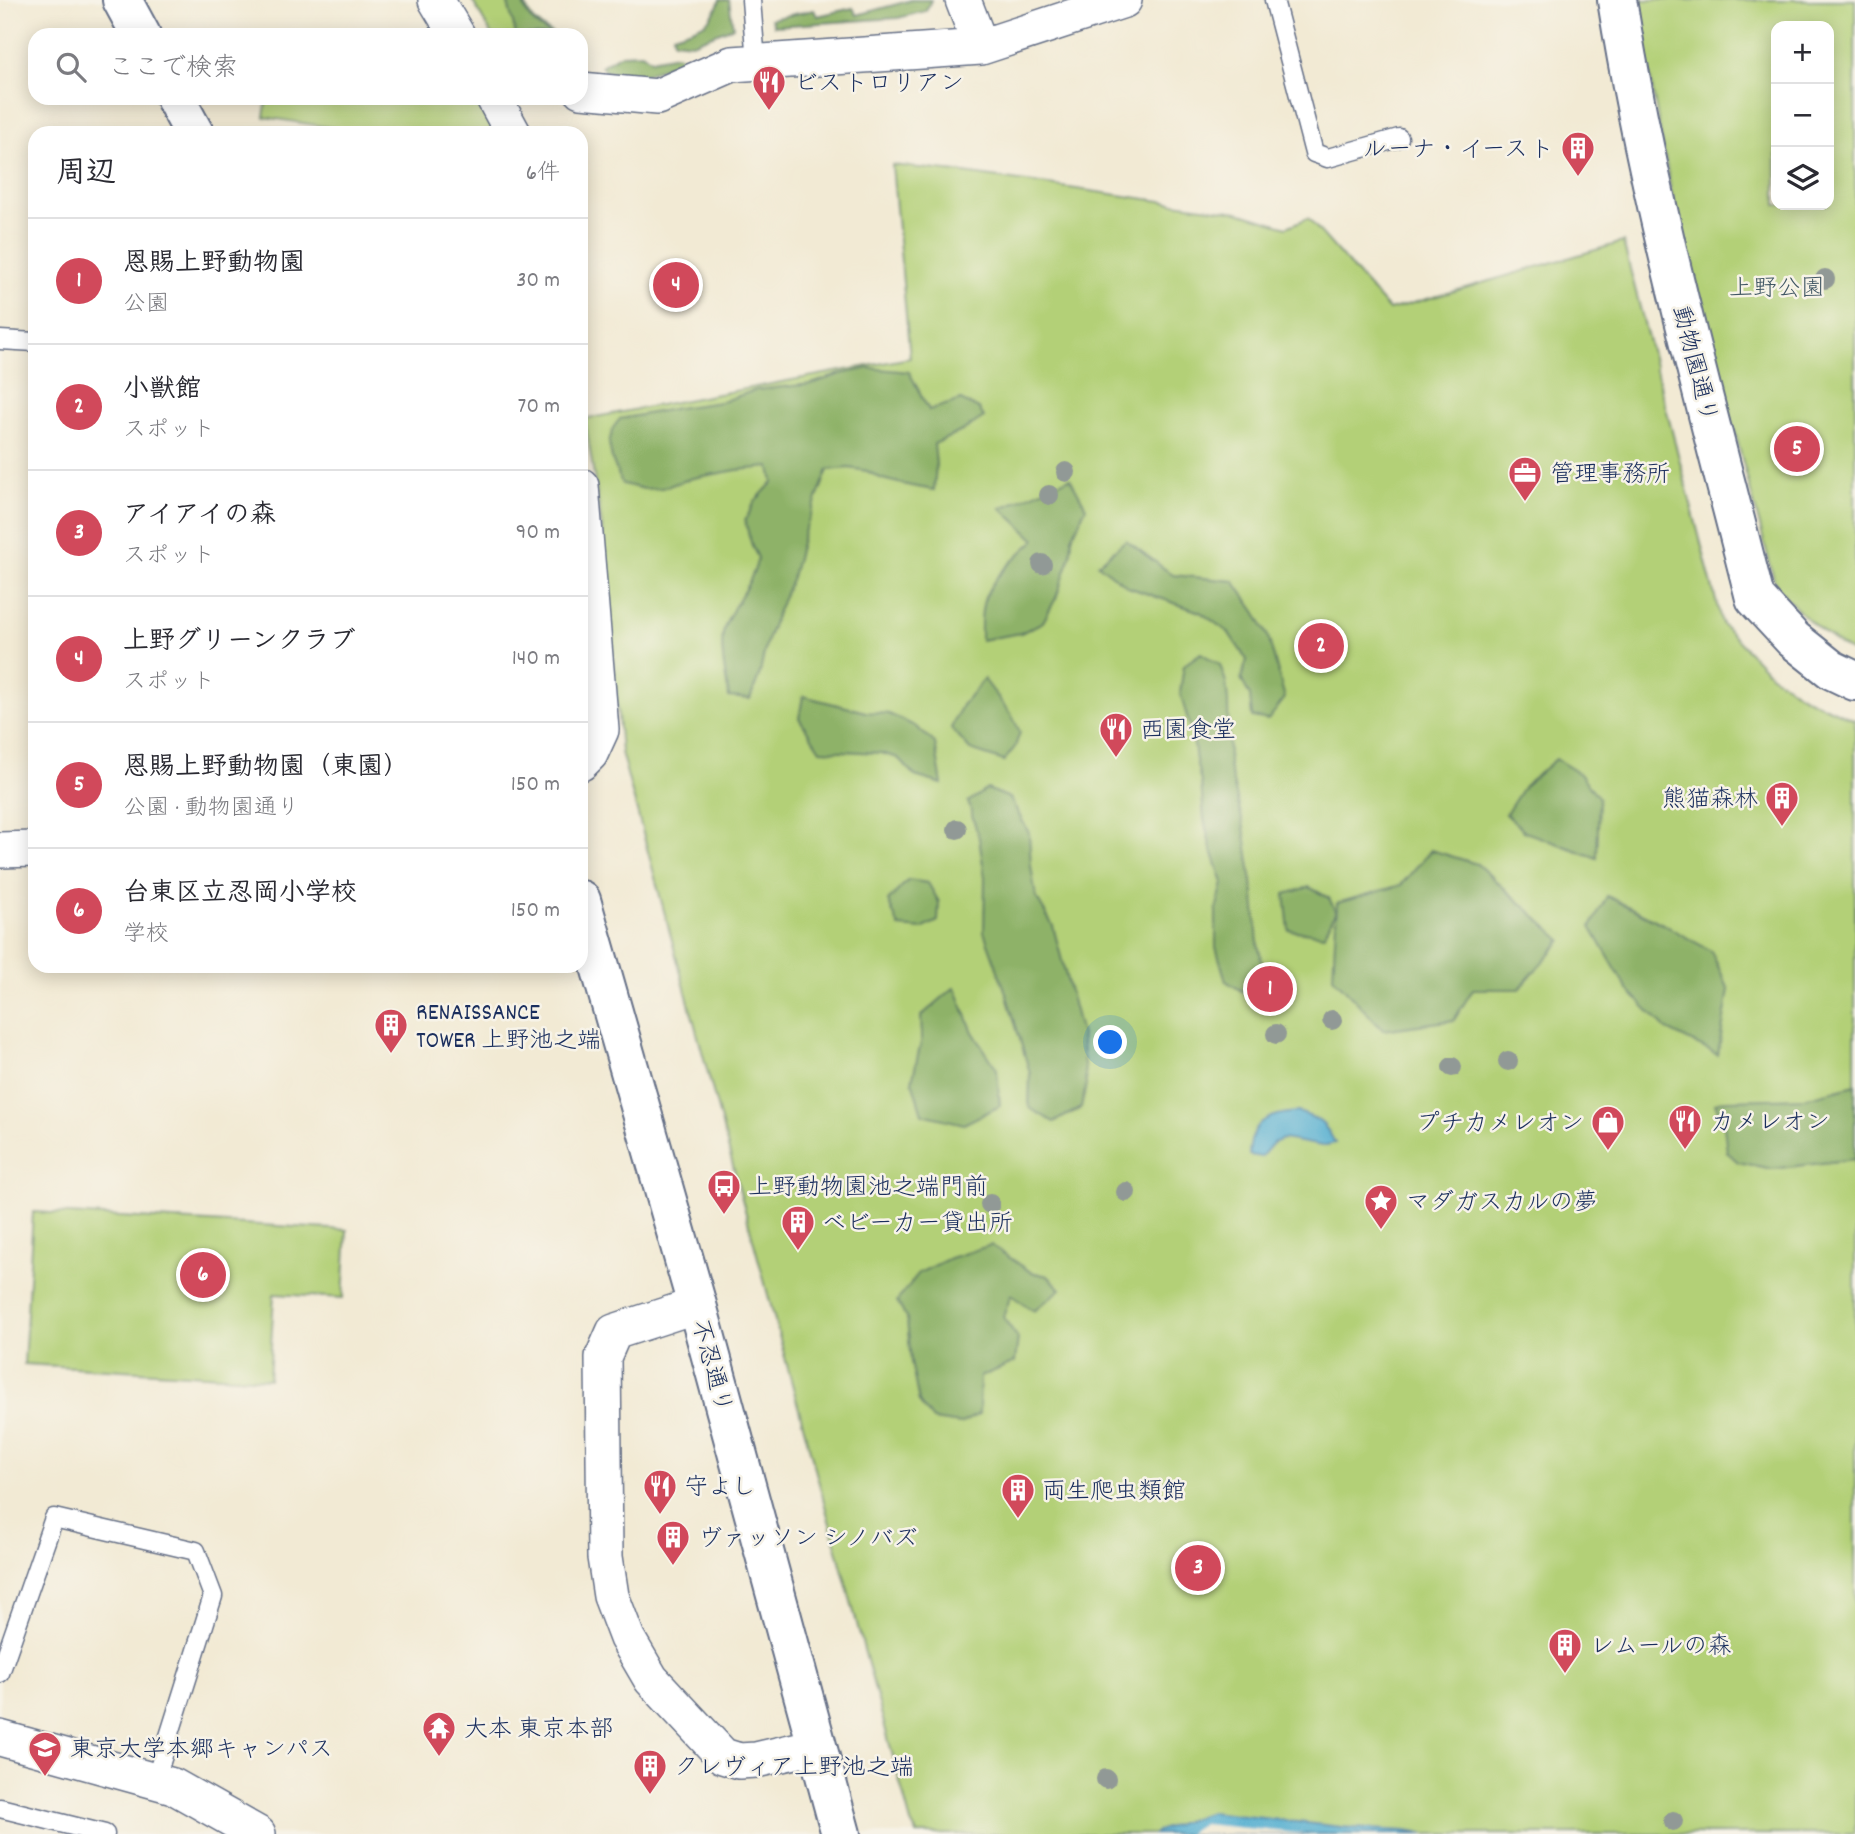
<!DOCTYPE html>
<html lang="ja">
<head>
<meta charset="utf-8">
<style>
  body { margin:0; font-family:Dekko,"Klee One",sans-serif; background:#f2f2f3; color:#2b2b33 }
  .controls { position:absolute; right:21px; top:21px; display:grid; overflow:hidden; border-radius:14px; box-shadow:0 4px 18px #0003 }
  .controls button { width:63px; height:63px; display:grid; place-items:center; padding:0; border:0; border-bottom:2px solid #e1e1e2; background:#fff; color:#2b2b33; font:35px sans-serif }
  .you { position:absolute; left:1111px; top:1043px; width:24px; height:24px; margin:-18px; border:5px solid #fff; border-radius:50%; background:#1a73e8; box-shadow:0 0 0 10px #1a73e833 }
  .badge { display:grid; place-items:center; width:46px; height:46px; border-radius:50%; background:#d1495b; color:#fff; font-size:23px; font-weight:700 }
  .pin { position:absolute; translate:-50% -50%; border:4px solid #fff; box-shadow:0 2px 7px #0006 }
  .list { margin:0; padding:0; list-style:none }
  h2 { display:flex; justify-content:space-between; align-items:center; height:91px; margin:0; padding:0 28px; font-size:30px }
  h2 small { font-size:23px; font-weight:400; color:#7c7c81 }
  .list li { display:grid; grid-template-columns:46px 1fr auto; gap:21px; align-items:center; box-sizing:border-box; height:126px; padding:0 28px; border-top:2px solid #e1e1e2 }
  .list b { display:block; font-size:26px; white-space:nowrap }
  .list p { margin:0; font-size:23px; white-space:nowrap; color:#7c7c81 }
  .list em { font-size:23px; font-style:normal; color:#7c7c81 }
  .icon { flex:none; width:38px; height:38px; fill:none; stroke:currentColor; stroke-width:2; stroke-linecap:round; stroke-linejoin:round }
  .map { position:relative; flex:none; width:1855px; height:1834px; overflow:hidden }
  .search { position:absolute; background:#fff; box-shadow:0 4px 18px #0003; left:28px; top:28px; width:560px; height:77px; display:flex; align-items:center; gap:18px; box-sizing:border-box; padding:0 24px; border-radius:21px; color:#7c7c81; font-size:26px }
  .panel { position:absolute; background:#fff; box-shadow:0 4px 18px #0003; left:28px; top:126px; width:560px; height:847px; border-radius:21px }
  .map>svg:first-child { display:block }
  .green { fill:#b3d077; stroke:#67806a; stroke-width:2; fill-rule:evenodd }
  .forest { fill:#8eb268; stroke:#547063; stroke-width:2 }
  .water { fill:#52aed0; stroke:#366e97; stroke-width:2 }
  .pier { fill:#f2ead4 }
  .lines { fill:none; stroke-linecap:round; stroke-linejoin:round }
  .service-casing { stroke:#667087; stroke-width:21 }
  .minor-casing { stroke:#667087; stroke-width:38 }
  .tertiary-casing { stroke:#667087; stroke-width:42 }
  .secondary-casing { stroke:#667087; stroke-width:42 }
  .service { stroke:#fff; stroke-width:18 }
  .minor { stroke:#fff; stroke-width:35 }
  .tertiary { stroke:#fff; stroke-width:38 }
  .secondary { stroke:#fff; stroke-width:38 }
  .tree { fill:#919996 }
  .labels { text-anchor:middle; stroke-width:5; stroke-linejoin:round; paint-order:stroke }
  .poi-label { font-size:24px; fill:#1b2f5e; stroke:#f7f3e8; text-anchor:start }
  .park-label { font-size:24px; fill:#415764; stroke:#f7f3e8 }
  .street-label { font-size:24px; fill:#1b2f5e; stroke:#f7f3e8 }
</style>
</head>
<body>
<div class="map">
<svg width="1855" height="1834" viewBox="0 0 1855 1834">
  <rect width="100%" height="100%" fill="#f7f3e8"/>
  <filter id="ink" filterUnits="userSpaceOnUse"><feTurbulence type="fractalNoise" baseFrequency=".0143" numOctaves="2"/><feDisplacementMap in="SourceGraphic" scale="14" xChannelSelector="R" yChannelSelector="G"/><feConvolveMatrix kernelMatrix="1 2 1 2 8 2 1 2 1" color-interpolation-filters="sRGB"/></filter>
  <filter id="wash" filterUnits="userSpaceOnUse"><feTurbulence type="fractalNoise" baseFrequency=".00686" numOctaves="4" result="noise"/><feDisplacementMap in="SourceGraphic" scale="28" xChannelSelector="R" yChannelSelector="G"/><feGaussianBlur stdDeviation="1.57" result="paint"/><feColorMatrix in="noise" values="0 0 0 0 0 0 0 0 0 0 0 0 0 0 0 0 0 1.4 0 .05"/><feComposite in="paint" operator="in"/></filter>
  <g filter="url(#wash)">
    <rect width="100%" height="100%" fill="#f2ead4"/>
    <path class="green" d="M472,0H524C529,20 538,25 555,35H492Z
      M1636,0H1855V654C1823,635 1797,613 1775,583L1671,191ZM1776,26H1829V205H1776Z
      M267,98H476L499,133H366L264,117Z
      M892,165L957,172L1238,212L1287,227L1308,218L1389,310L1623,242L1722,624L1771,675L1808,699L1855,720V1834H917L911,1823L621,752L603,534L585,419L910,358Z
      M33,1212L347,1230L343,1298L274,1294L269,1379L24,1364Z"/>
    <path class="forest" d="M507,0H522C527,20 535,25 552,35H516Z
      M720,0H729L733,27L692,43L674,41L673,35C697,27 711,27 720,0Z
      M912,0H931L926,11L898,18L774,26L771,19L814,10L817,16L853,8L857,15Z
      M642,53L651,60L676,55L686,59L641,76L605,71L601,66L621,54Z
      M869,368L909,372L929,410L961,400L979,409L984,417L962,431L934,444L936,464L934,490L911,486L882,479L867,471L849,468L828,470L803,535L792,577L774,621L766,644L760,673L750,699L729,697C726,677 718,644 725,626C734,602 752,585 758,558L752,546L745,521L755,501L773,482L770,467L737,470L693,478L662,488L644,489L622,484L612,459L609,443L613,428L620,419L677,408L720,402L756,390L811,384L841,374Z
      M1070,478L1086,507L1072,538L1071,555L1056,598L1043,622L1021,633L981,640C981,626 980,609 986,595C996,573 1018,556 1035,540L1001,508Z
      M1126,540L1173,575L1234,581L1256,613L1268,636L1285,698L1268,720L1252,717L1250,696L1241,679L1247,660L1228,632L1200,612L1128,587L1098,564Z
      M1201,653L1220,665L1226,682L1228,702L1229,766L1244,827L1254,896L1258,944L1263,967L1248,995L1226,981L1216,947V910L1223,883L1210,845L1204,819L1201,782L1196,761L1193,737L1180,693L1184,665Z
      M984,679L1012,716L1020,732L1015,747L1004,761L970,750L951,728L962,705Z
      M803,696L866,712L889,714L915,726L935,743L942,784L915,776L898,758L881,753L820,750L799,718Z
      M1556,759L1580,774L1599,798L1597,858L1525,832L1506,814L1524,786Z
      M987,789L1010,798L1029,833L1031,866L1036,897L1053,926L1081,1034L1086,1085L1081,1108L1054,1122L1029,1108L1030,1073L1006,993L984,932L985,878L979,838L968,802Z
      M1431,850L1477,864L1562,940L1519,989H1473L1454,1020L1383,1030L1333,977L1337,903L1401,885Z
      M908,880L928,883L939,902L938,921L922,929L899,927L888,901Z
      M1309,887L1329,898L1336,912L1324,935L1289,930L1285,894Z
      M1607,896L1661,923L1711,951L1729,990L1718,1055L1667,1030L1627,989L1591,927Z
      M955,987L973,1032L997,1069L1000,1106L964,1124L922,1114L912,1081L922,1038L921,1016Z
      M1855,1085V1159L1772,1169L1738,1162L1727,1152L1724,1126L1715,1103L1726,1100L1805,1098Z
      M991,1245L1031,1272L1048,1276L1061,1289L1034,1311L1011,1295L1003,1317L1018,1338L1015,1362L980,1377L979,1414L960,1424L933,1420L919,1402L911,1362L907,1320L897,1301L919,1273L950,1258Z"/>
    <path class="water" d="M1298,1112C1320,1119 1325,1123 1335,1143L1322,1146L1283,1139L1273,1143L1261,1157L1249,1155C1251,1121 1267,1114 1298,1112Z
      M1210,1812L1351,1828L1405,1831L1425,1834H1154L1157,1831Z"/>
    <path class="pier" d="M1203,1824L1306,1834H1187Z"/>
  </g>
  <g filter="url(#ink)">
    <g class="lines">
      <defs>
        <path id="service" d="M751,0L756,62
          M1274,0L1314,153L1328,158L1399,138
          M0,340L35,342
          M0,1673L54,1518L196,1551L213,1596L155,1781
          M0,1808L105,1834"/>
        <path id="minor" d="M436,0L457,35
          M963,0L981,47
          M581,90L657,97L732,64L981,47L1124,0
          M494,98L513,133
          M581,486L601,730L590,754L581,763
          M0,850L35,849
          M697,1305L614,1332L603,1357L605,1557L611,1596L627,1638L651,1679L723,1756L739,1761L756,1760L816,1746
          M0,1738L173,1786L258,1834"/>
        <path id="tertiary" d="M1617,0C1649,202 1705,400 1755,598L1793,639L1832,670L1855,681"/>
        <path id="secondary" d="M122,0L141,35
          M175,98L194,133
          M581,900L697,1305L841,1834"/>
      </defs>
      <use href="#service" class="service-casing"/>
      <use href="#minor" class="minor-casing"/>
      <use href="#tertiary" class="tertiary-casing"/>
      <use href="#secondary" class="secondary-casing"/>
      <use href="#service" class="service"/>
      <use href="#minor" class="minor"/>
      <use href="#tertiary" class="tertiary"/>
      <use href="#secondary" class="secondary"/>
    </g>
    <g class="tree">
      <circle cx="1825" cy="279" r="10"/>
      <circle cx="1066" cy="472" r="10"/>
      <circle cx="1049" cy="495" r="10"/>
      <circle cx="1042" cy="564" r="10"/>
      <circle cx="957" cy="829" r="10"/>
      <circle cx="1270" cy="987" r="10"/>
      <circle cx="1332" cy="1020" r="10"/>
      <circle cx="1276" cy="1034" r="10"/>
      <circle cx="1508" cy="1061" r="10"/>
      <circle cx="1452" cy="1067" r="10"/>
      <circle cx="1126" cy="1192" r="10"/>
      <circle cx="990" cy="1204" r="10"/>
      <circle cx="1106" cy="1779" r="10"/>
      <circle cx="1673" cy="1821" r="10"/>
    </g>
  </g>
  <defs>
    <symbol id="restaurant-pin" viewBox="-11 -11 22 30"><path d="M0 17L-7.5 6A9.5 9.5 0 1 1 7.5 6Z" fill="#d1495b" stroke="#f7f3e8"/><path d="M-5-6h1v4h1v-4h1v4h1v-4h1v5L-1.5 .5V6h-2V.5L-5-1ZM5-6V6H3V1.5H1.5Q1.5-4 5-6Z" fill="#fff"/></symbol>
    <symbol id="building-pin" viewBox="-11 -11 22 30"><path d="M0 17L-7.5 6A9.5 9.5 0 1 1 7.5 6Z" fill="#d1495b" stroke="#f7f3e8"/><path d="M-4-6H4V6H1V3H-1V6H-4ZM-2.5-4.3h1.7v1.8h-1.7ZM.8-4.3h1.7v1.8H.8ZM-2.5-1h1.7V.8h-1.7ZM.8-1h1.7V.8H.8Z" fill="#fff"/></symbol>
    <symbol id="office-pin" viewBox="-11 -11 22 30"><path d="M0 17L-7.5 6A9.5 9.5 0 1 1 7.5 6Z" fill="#d1495b" stroke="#f7f3e8"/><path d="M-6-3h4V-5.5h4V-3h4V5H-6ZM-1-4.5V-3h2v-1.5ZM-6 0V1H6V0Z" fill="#fff"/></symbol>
    <symbol id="shop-pin" viewBox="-11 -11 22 30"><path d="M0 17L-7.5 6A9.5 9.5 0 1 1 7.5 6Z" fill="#d1495b" stroke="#f7f3e8"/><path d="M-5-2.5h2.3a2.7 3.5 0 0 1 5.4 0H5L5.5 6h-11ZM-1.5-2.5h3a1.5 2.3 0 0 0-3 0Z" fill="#fff"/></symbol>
    <symbol id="bus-pin" viewBox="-11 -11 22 30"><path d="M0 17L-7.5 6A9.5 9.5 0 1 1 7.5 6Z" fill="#d1495b" stroke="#f7f3e8"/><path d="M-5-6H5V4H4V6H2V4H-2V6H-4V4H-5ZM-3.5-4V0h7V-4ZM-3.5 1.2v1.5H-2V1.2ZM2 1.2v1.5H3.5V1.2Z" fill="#fff"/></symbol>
    <symbol id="sight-pin" viewBox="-11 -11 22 30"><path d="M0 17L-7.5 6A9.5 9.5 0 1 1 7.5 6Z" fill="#d1495b" stroke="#f7f3e8"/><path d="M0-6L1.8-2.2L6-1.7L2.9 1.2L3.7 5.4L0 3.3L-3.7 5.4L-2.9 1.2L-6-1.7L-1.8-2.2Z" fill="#fff"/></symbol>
    <symbol id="temple-pin" viewBox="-11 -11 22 30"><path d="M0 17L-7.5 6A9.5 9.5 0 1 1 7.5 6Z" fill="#d1495b" stroke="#f7f3e8"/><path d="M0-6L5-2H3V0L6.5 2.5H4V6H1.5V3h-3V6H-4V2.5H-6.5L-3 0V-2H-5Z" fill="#fff"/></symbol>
    <symbol id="university-pin" viewBox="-11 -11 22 30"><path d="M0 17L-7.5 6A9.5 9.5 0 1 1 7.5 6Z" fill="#d1495b" stroke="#f7f3e8"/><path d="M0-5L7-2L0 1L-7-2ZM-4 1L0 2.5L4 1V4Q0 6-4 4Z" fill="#fff"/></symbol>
  </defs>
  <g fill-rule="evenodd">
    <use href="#restaurant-pin" x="750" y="63" width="38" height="52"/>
    <use href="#building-pin" x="1559" y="129" width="38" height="52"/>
    <use href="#office-pin" x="1506" y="454" width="38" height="52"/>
    <use href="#restaurant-pin" x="1097" y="710" width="38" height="52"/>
    <use href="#building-pin" x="1763" y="779" width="38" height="52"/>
    <use href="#building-pin" x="372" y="1006" width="38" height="52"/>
    <use href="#restaurant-pin" x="1666" y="1102" width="38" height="52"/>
    <use href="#shop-pin" x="1589" y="1103" width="38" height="52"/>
    <use href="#bus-pin" x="705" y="1167" width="38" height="52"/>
    <use href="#sight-pin" x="1362" y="1182" width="38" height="52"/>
    <use href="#building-pin" x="779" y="1203" width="38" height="52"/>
    <use href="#restaurant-pin" x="641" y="1467" width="38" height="52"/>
    <use href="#building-pin" x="999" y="1471" width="38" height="52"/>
    <use href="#building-pin" x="654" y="1518" width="38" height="52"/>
    <use href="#building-pin" x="1546" y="1626" width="38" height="52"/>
    <use href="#temple-pin" x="420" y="1709" width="38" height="52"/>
    <use href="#university-pin" x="26" y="1729" width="38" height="52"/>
    <use href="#building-pin" x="631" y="1747" width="38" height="52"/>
  </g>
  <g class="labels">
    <g class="poi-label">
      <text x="794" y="90">ビストロリアン</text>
      <text x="1554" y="156" text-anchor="end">ルーナ・イースト</text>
      <text x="1550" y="481">管理事務所</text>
      <text x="1140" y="737">西園食堂</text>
      <text x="1758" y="806" text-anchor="end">熊猫森林</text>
      <text x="416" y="1019">RENAISSANCE<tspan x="416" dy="28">TOWER 上野池之端</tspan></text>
      <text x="1710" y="1129">カメレオン</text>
      <text x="1584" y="1130" text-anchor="end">プチカメレオン</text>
      <text x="748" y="1194">上野動物園池之端門前</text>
      <text x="1406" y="1209">マダガスカルの夢</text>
      <text x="822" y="1230">ベビーカー貸出所</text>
      <text x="684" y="1494">守よし</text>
      <text x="1042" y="1498">両生爬虫類館</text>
      <text x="698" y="1545">ヴァッソン シノバズ</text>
      <text x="1590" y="1653">レムールの森</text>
      <text x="464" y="1736">大本 東京本部</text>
      <text x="70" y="1756">東京大学本郷キャンパス</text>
      <text x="674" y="1774">クレヴィア上野池之端</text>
    </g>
    <g class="park-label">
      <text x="1777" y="295">上野公園</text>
    </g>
    <g class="street-label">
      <text transform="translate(1696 364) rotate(76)" y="8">動物園通り</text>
      <text transform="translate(713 1366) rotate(75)" y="8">不忍通り</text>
    </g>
  </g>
</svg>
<div class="controls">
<button>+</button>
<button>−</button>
<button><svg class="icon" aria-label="layers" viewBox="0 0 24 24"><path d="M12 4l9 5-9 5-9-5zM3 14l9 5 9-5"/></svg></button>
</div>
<div class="you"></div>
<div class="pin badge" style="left:1270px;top:989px">1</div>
<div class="pin badge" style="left:1321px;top:646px">2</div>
<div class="pin badge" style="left:1198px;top:1568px">3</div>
<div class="pin badge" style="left:676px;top:285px">4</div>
<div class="pin badge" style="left:1797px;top:449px">5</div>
<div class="pin badge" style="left:203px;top:1275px">6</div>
<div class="search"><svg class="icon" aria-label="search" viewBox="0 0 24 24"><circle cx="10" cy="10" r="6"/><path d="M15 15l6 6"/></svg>ここで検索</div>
<section class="panel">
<h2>周辺<small>6件</small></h2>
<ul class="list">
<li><span class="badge">1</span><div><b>恩賜上野動物園</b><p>公園</p></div><em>30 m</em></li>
<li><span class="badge">2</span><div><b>小獣館</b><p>スポット</p></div><em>70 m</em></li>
<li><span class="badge">3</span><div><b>アイアイの森</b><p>スポット</p></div><em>90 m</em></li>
<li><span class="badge">4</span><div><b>上野グリーンクラブ</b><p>スポット</p></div><em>140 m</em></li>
<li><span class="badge">5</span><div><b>恩賜上野動物園（東園）</b><p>公園 · 動物園通り</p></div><em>150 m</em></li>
<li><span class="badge">6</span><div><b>台東区立忍岡小学校</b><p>学校</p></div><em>150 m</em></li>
</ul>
</section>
</div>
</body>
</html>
